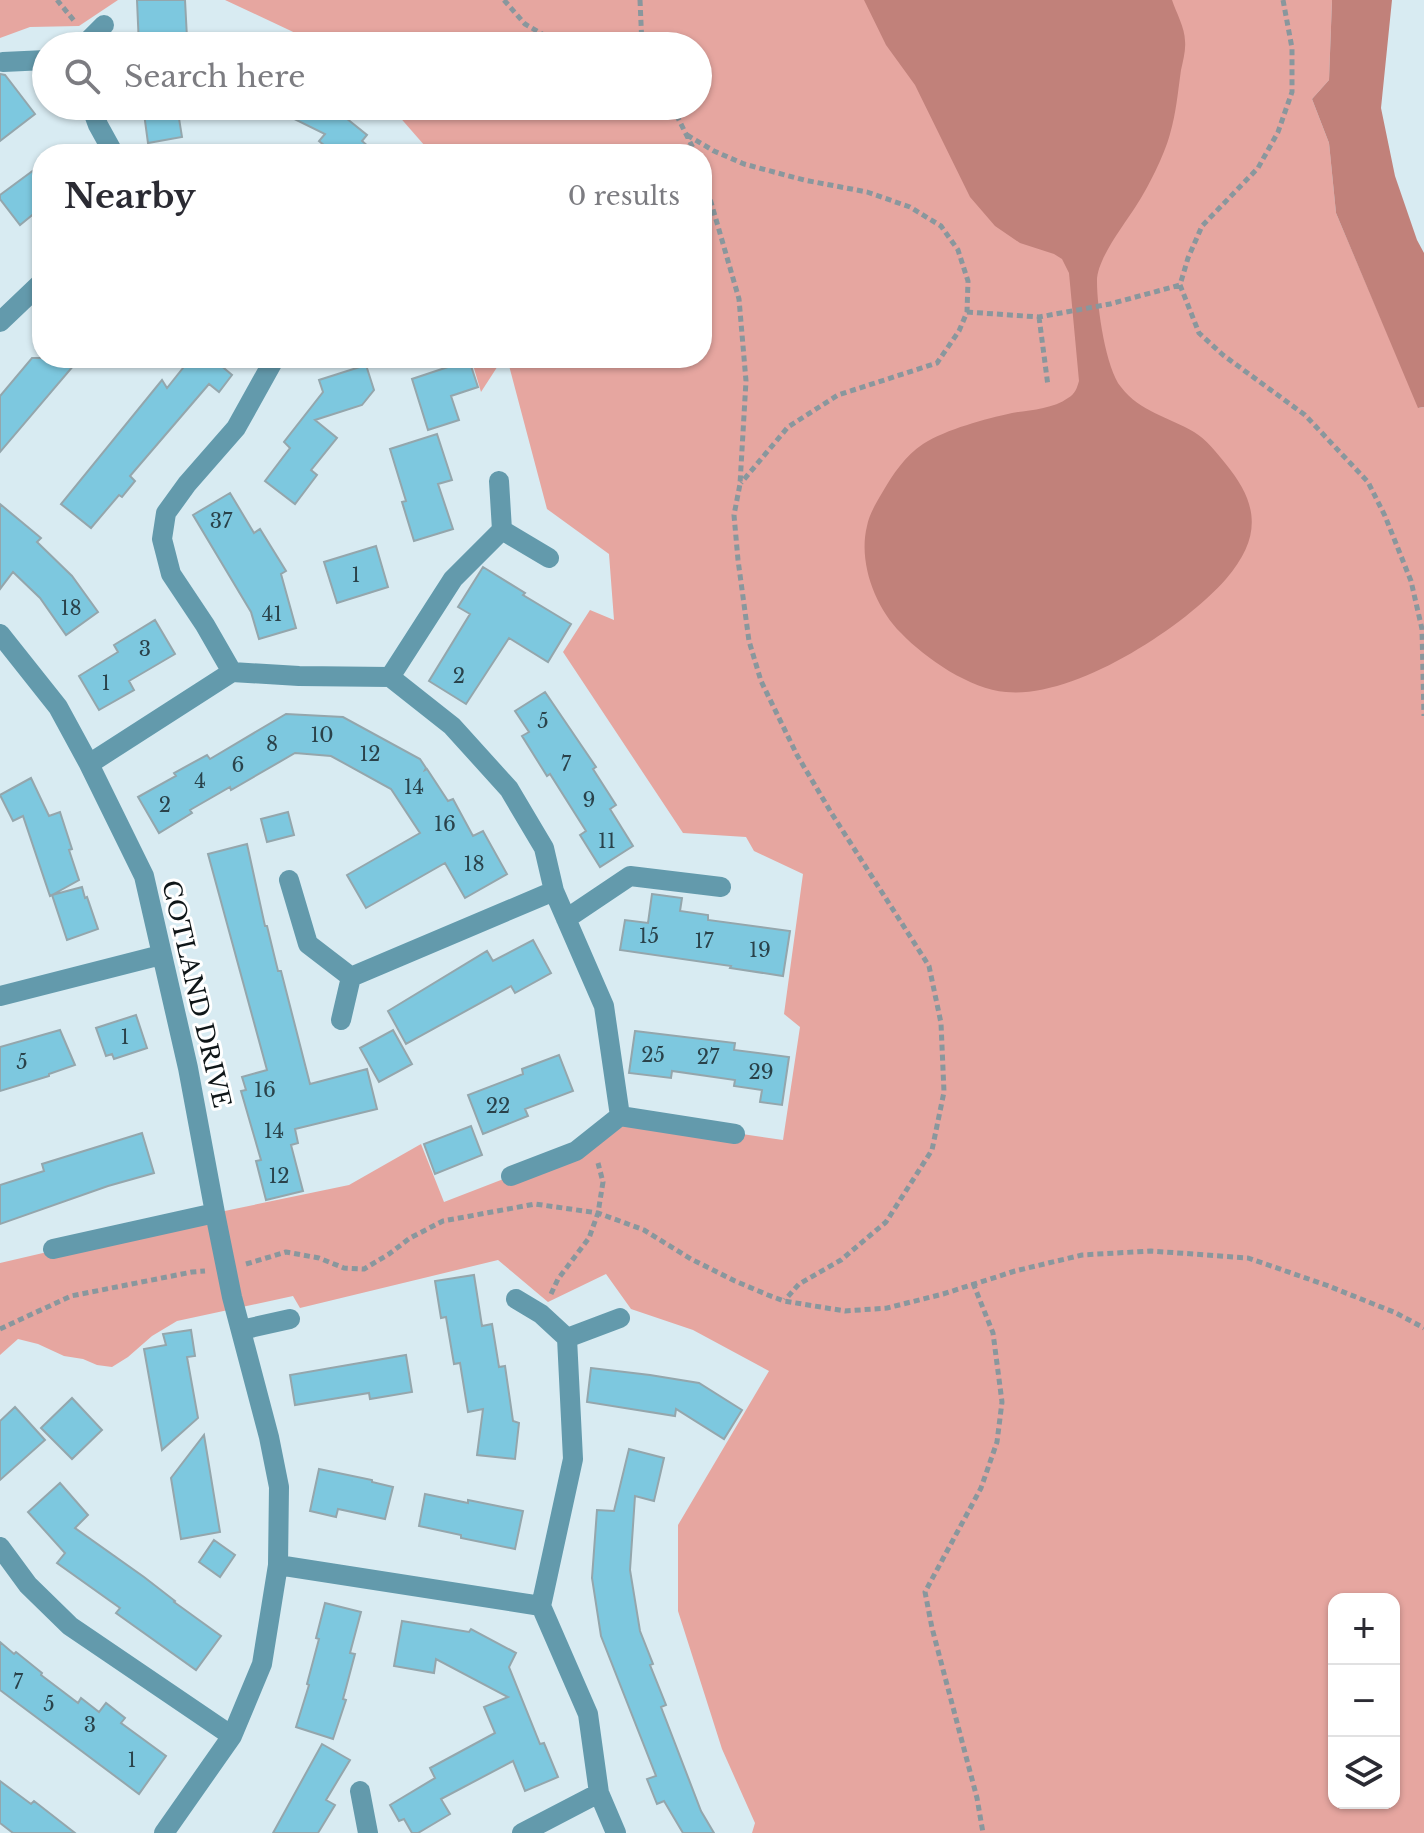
<!DOCTYPE html>
<html lang="en">
<head>
<meta charset="utf-8">
<style>
  body { margin:0; font-family:"Libre Baskerville",serif; background:#f2f2f3; color:#2b2b33 }
  .controls { position:absolute; right:24px; bottom:24px; display:grid; overflow:hidden; border-radius:16px; box-shadow:0 2px 6px #0004 }
  .controls button { width:72px; height:72px; display:grid; place-items:center; padding:0; border:0; border-bottom:2px solid #e1e1e2; background:#fff; color:#2b2b33; font:40px sans-serif }
  .list { margin:0; padding:0; list-style:none }
  h2 { display:flex; justify-content:space-between; align-items:center; height:104px; margin:0; padding:0 32px; font-size:34px }
  h2 small { font-size:26px; font-weight:400; color:#7c7c81 }
  .icon { flex:none; width:44px; height:44px; fill:none; stroke:currentColor; stroke-width:2; stroke-linecap:round; stroke-linejoin:round }
  .map { position:relative; flex:none; width:1424px; height:1833px; overflow:hidden }
  .search { position:absolute; background:#fff; box-shadow:0 2px 6px #0004; left:32px; top:32px; width:680px; height:88px; display:flex; align-items:center; gap:20px; box-sizing:border-box; padding:0 28px; border-radius:44px; color:#7c7c81; font-size:30px }
  .panel { position:absolute; background:#fff; box-shadow:0 2px 6px #0004; left:32px; top:144px; width:680px; height:224px; border-radius:32px }
  .map>svg:first-child { display:block }
  .green { fill:#e6a6a0; fill-rule:evenodd }
  .water { fill:#c1817a }
  .building { fill:#7dc8df; stroke:#94a6ac; stroke-width:2 }
  .lines { fill:none; stroke-linecap:round; stroke-linejoin:round }
  .path { stroke:#89979d; stroke-width:5; stroke-dasharray:6 4; stroke-linecap:butt }
  .minor { stroke:#639aac; stroke-width:20 }
  .labels { text-anchor:middle; stroke-width:6; stroke-linejoin:round; paint-order:stroke }
  .number-label { font-size:20px; fill:#2a424a }
  .street-label { font-size:24px; fill:#0f1618; stroke:#fff }
</style>
</head>
<body>
<div class="map">
<svg width="1424" height="1833" viewBox="0 0 1424 1833">
  <rect width="100%" height="100%" fill="#d8ebf2"/>
  <path class="green" d="M0,0H118L79,26L30,27L0,38Z
    M225,0H1332L1329,80L1312,99L1329,143L1336,213L1419,408L1424,407V1833H752L755,1823L722,1749L678,1611V1525L769,1371L693,1330L631,1309L606,1274L548,1302L498,1260L300,1308L293,1296L177,1321L152,1336L128,1357L112,1367L97,1365L83,1359L64,1356L38,1344L18,1339L0,1355V1263L215,1213L349,1185L421,1144L444,1202L576,1151L620,1116L783,1140L800,1027L784,1014L803,874L754,851L746,837L683,833L563,652L590,610L614,620L609,554L547,509L507,358H702V154H432L390,106H698V46H323ZM1334,1599H1394V1803H1334Z
    M471,358H503L481,392Z"/>
  <path class="water" d="M864,0H1172C1176,12 1185,28 1185,41C1186,50 1183,61 1181,70C1178,91 1176,114 1170,134C1164,156 1148,188 1136,206C1124,225 1096,260 1097,282C1097,307 1106,369 1121,387C1140,412 1169,417 1194,432C1206,439 1216,452 1225,463C1259,504 1262,537 1226,579C1183,628 1074,699 1006,692C970,689 926,659 901,633C875,607 858,562 867,526C869,515 876,503 882,493C893,474 905,456 923,444C947,429 985,419 1012,413C1030,410 1053,409 1068,398C1075,394 1077,388 1079,381L1069,273L1062,259L1054,254L1020,243L995,226L970,197L915,85L886,45Z
    M1332,0H1392L1381,108L1395,176L1417,240L1424,253V407L1418,408L1336,213L1329,143L1312,99L1329,80Z"/>
  <path class="building" d="M137,0H185L187,38H179L180,46H139Z
    M0,74L5,75L35,114L0,141Z
    M143,106H177L182,137L148,143Z
    M268,106H331L367,135L362,141L377,154H335L319,141L325,134Z
    M42,164V207L20,225L0,199V195Z
    M32,358H80L0,452V396Z
    M191,358H212L232,375L219,392L209,384L130,476L135,481L122,497L119,495L91,528L61,504L162,380L167,388Z
    M469,360L478,387L451,396L459,420L428,430L412,379Z
    M366,365L374,390L362,405L315,420L337,438L311,470L317,475L295,504L265,481L290,448L284,442L323,392L319,380Z
    M437,434L452,480L438,484L453,529L414,541L402,502L406,501L390,449Z
    M230,493L254,533L260,529L286,571L281,574L296,628L259,639L251,612L193,515Z
    M0,504L41,538L37,542L72,576L98,612L66,635L40,598L13,572L0,589Z
    M376,546L388,587L337,603L324,562Z
    M483,567L525,593L523,595L571,624L548,662L509,638L466,704L429,681L470,614L458,607Z
    M155,620L175,654L129,681L134,690L99,710L79,676L118,652L114,645Z
    M545,692L596,767L593,769L616,805L610,809L633,846L600,867L580,835L586,831L550,774L547,776L522,736L529,732L515,711Z
    M286,714L343,717L420,759L426,768L425,770L427,769L448,801L453,799L473,836L483,831L507,874L465,898L445,863L366,908L347,875L420,833L391,789L331,756L295,753L231,790L230,787L190,810L192,813L159,833L138,797L176,776L174,773L207,755L210,759Z
    M31,778L49,816L60,812L72,849L69,850L79,880L52,895L82,887L85,898L87,897L98,929L67,940L52,895L50,896L23,816L13,821L0,795Z
    M288,812L294,835L267,842L261,819Z
    M247,844L265,926H267L278,971H281L310,1084L367,1069L377,1109L295,1129L298,1143L291,1145L303,1191L266,1200L256,1161L261,1160L241,1091L246,1090L242,1077L267,1070L208,854Z
    M652,894L682,898L680,911L708,915V920L790,931L783,976L730,968L731,966L620,950L625,920L648,923Z
    M533,940L551,973L515,993L511,986L406,1044L388,1011L487,951L493,961Z
    M136,1015L147,1048L114,1059L112,1054L106,1056L96,1028Z
    M60,1030L75,1065L49,1074V1076L0,1091V1047Z
    M393,1030L412,1064L379,1082L360,1048Z
    M635,1031L735,1043L734,1050L789,1057L782,1105L760,1102L762,1090L734,1086L735,1080L672,1071L671,1078L629,1073Z
    M559,1055L573,1091L525,1109L528,1116L483,1134L468,1095L523,1074L522,1069Z
    M471,1126L482,1155L435,1174L424,1144Z
    M142,1133L154,1173L108,1186L0,1224V1185L44,1171L42,1164Z
    M474,1275L482,1326L492,1324L499,1367L505,1366L513,1421L519,1423L515,1459L477,1455L483,1409L468,1412L460,1363L454,1364L446,1317L441,1318L435,1281Z
    M191,1330L195,1356L187,1357L198,1418L162,1450L144,1349L166,1345L163,1334Z
    M406,1355L412,1392L370,1399L369,1393L295,1405L290,1375Z
    M591,1368L650,1375L699,1383L742,1410L724,1439L676,1409L675,1416L587,1402Z
    M72,1398L102,1430L72,1459L41,1428Z
    M15,1407L45,1440L0,1480V1421Z
    M204,1435L220,1532L181,1539L171,1478Z
    M629,1449L664,1458L654,1501L635,1496L630,1570L640,1631L653,1664L650,1665L666,1705L661,1707L701,1811L714,1833H683L664,1801L657,1804L647,1779L656,1776L601,1636L592,1578L597,1510L614,1511Z
    M319,1469L372,1480V1482L393,1487L385,1519L338,1509L336,1517L310,1511Z
    M60,1483L88,1515L75,1528L144,1577L175,1601L174,1602L221,1636L196,1670L116,1613L120,1608L57,1563L65,1553L28,1512Z
    M425,1494L468,1503V1500L523,1511L515,1549L461,1538V1535L419,1526Z
    M214,1540L235,1555L220,1577L199,1562Z
    M325,1603L361,1612L350,1653L355,1654L343,1699L346,1700L333,1739L296,1727L309,1685L307,1684L319,1639L316,1638Z
    M402,1621L469,1632L471,1629L516,1653L509,1667L540,1744L544,1743L558,1777L525,1791L513,1761L441,1799L450,1814L418,1833H412L404,1819L399,1821L390,1805L435,1778L430,1768L495,1733L484,1707L508,1697L436,1659L434,1673L394,1666Z
    M0,1642L14,1654L16,1652L42,1673L41,1675L78,1703L81,1698L99,1712L106,1703L125,1718L121,1723L166,1756L139,1794L0,1690Z
    M322,1744L350,1760L326,1800L335,1805L318,1833H273Z
    M0,1781L31,1804L34,1801L75,1833H13L0,1823Z"/>
  <g class="lines">
    <path class="path" d="M57,0L76,23
      M504,0L525,24L563,46
      M640,0L642,46
      M1283,0L1292,48V92L1278,132L1258,168L1202,226L1188,258L1180,285L1199,333L1223,355L1305,415L1368,482L1385,516L1411,581L1422,629L1424,716
      M626,46L641,44
      M672,106L696,154
      M687,135L714,151L744,164L804,180L867,192L910,207L941,226L958,250L968,281L967,312L959,331L937,363L838,395L788,427L741,483
      M702,171L739,299L746,381L740,484L734,515L738,560L749,641L761,681L797,755L832,814L929,966L941,1023L944,1092L932,1150L886,1222L841,1260L799,1284L785,1300
      M967,312L1039,317L1110,304L1180,285
      M1039,317L1048,386
      M246,1264L286,1252L319,1258L344,1268L364,1269L389,1254L410,1238L443,1221L535,1204L598,1213L644,1230L691,1259L735,1281L768,1295L784,1301L845,1311L887,1308L943,1294L1015,1271L1082,1255L1151,1251L1248,1258L1326,1285L1396,1313L1424,1328
      M973,1283L993,1333L1002,1402L997,1442L981,1488L925,1592L932,1628L977,1798L983,1833
      M551,1294L558,1279L589,1238L598,1213L603,1182L598,1163
      M0,1329L71,1296L192,1272L205,1271"/>
    <path class="minor" d="M86,46L89,40L104,25
      M3,62L46,60
      M91,106L98,125L114,154
      M0,322L42,282
      M499,481L502,530
      M0,634L58,707L89,764L144,876L188,1068L215,1213L232,1297L269,1437L279,1487L278,1565L262,1664L232,1736L164,1833
      M232,672L205,625L171,574L162,539L166,513L187,484L236,428L275,358
      M390,677L453,579L502,530L549,558
      M89,764L232,672L299,676L390,677L452,726L509,789L544,848L554,891L604,1006L620,1116L735,1134
      M289,880L308,944L351,977
      M566,919L630,876L721,887
      M0,996L161,955
      M341,1020L351,977L554,891
      M511,1176L576,1151L620,1116
      M53,1249L215,1213
      M516,1299L541,1314L567,1338L573,1459L541,1606L588,1714L599,1793L616,1833
      M241,1330L290,1319
      M567,1338L620,1318
      M0,1547L28,1585L70,1626L232,1736
      M278,1565L541,1606
      M360,1791L368,1833
      M522,1833L599,1793"/>
  </g>
  <g class="labels">
    <g class="number-label">
      <text x="221" y="528">37</text>
      <text x="356" y="582">1</text>
      <text x="71" y="615">18</text>
      <text x="272" y="621">41</text>
      <text x="145" y="656">3</text>
      <text x="459" y="683">2</text>
      <text x="106" y="690">1</text>
      <text x="543" y="728">5</text>
      <text x="322" y="742">10</text>
      <text x="272" y="751">8</text>
      <text x="370" y="761">12</text>
      <text x="566" y="771">7</text>
      <text x="238" y="772">6</text>
      <text x="200" y="788">4</text>
      <text x="414" y="794">14</text>
      <text x="589" y="807">9</text>
      <text x="165" y="812">2</text>
      <text x="445" y="831">16</text>
      <text x="607" y="848">11</text>
      <text x="474" y="871">18</text>
      <text x="649" y="943">15</text>
      <text x="704" y="948">17</text>
      <text x="760" y="957">19</text>
      <text x="125" y="1044">1</text>
      <text x="653" y="1062">25</text>
      <text x="708" y="1064">27</text>
      <text x="22" y="1069">5</text>
      <text x="761" y="1079">29</text>
      <text x="265" y="1097">16</text>
      <text x="498" y="1113">22</text>
      <text x="274" y="1138">14</text>
      <text x="279" y="1183">12</text>
      <text x="18" y="1689">7</text>
      <text x="49" y="1711">5</text>
      <text x="90" y="1732">3</text>
      <text x="132" y="1767">1</text>
    </g>
    <g class="street-label">
      <text transform="translate(196 994) rotate(77)" y="8">COTLAND DRIVE</text>
    </g>
  </g>
</svg>
<div class="controls">
<button>+</button>
<button>−</button>
<button><svg class="icon" aria-label="layers" viewBox="0 0 24 24"><path d="M12 4l9 5-9 5-9-5zM3 14l9 5 9-5"/></svg></button>
</div>
<div class="search"><svg class="icon" aria-label="search" viewBox="0 0 24 24"><circle cx="10" cy="10" r="6"/><path d="M15 15l6 6"/></svg>Search here</div>
<section class="panel">
<h2>Nearby<small>0 results</small></h2>
<ul class="list">
</ul>
</section>
</div>
</body>
</html>
